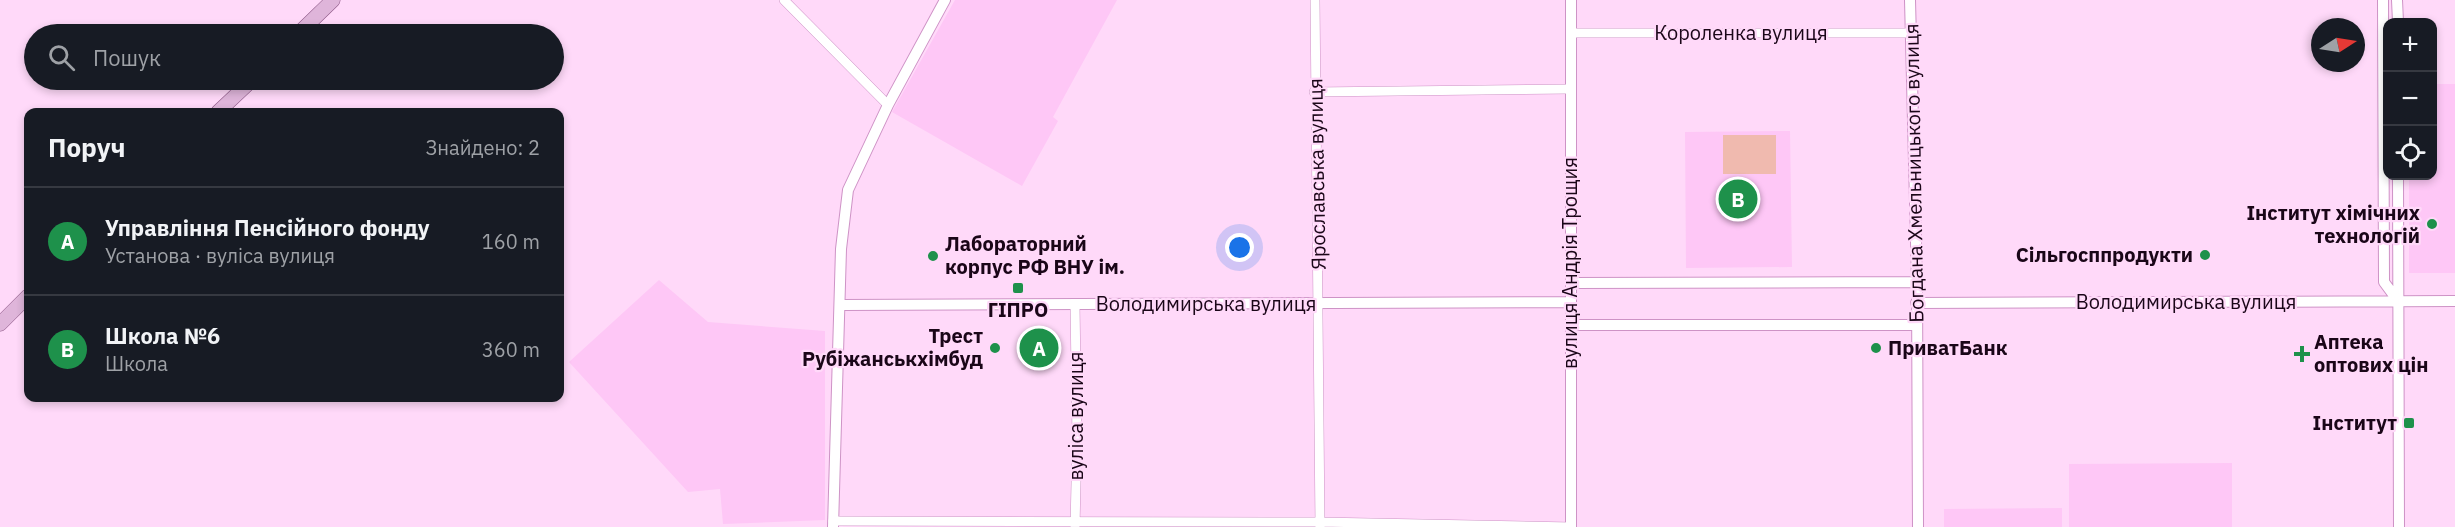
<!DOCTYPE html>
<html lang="uk">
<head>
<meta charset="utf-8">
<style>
  body { margin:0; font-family:"IBM Plex Sans",sans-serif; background:#242831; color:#f1f3f6 }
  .controls { position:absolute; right:18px; top:18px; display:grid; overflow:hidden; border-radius:12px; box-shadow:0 3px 9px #0003 }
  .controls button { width:54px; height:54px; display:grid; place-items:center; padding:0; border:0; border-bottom:2px solid #363941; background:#171b24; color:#f1f3f6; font:30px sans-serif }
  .compass { position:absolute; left:2311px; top:18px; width:54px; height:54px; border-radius:50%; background:#171b24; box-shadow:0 3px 9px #0003; rotate:78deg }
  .you { position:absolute; left:1240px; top:248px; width:21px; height:21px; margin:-15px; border:4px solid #fff; border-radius:50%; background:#1a73e8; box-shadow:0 0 0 9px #1a73e833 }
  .badge { display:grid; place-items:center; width:39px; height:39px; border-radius:50%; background:#1e914b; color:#fff; font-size:20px; font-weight:700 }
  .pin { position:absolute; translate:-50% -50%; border:3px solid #fff; box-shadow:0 2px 6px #0006 }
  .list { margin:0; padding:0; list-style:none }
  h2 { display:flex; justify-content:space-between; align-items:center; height:78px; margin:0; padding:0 24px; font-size:26px }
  h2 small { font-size:20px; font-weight:400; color:#9ea1a6 }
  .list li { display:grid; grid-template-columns:39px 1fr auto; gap:18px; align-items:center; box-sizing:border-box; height:108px; padding:0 24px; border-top:2px solid #363941 }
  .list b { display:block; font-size:22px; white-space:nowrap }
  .list p { margin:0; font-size:20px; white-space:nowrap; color:#9ea1a6 }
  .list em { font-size:20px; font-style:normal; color:#9ea1a6 }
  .icon { flex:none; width:33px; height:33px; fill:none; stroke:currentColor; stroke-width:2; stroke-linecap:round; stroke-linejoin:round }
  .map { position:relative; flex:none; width:2455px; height:527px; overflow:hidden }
  .search { position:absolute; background:#171b24; box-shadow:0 3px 9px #0003; left:24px; top:24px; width:540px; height:66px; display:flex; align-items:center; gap:15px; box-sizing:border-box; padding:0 21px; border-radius:33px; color:#9ea1a6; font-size:22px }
  .panel { position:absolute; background:#171b24; box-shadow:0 3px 9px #0003; left:24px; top:108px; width:540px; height:294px; border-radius:12px }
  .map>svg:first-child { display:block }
  .built { fill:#fec7f6 }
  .green { fill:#f0baaf }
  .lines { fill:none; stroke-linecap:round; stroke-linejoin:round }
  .minor-casing { stroke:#ce93c6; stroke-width:10 }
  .tertiary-casing { stroke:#ce93c6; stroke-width:12 }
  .primary-casing { stroke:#8c5886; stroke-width:15 }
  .minor { stroke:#fff; stroke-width:9 }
  .tertiary { stroke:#fff; stroke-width:10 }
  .primary { stroke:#dfb5da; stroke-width:14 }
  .poi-dot { fill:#1e914b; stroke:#ffd9f9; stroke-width:2 }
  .labels { text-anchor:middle; stroke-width:4.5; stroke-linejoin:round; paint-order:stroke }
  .street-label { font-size:20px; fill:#1a0618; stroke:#ffd9f9 }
  .poi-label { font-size:20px; font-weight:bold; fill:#1a0618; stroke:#ffd9f9; text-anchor:end }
</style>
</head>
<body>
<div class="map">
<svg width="2455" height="527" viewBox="0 0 2455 527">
  <rect width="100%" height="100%" fill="#ffd9f9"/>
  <path class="built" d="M955,0H1117L1053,117L1058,121L1022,186L892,112Z
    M2433,84H2455V273H2409V176H2432Z
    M1790,131L1792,267L1686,268L1685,132Z
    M659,280L708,322L825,331V520L723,524L720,489L688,492L569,362Z
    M2232,463V527H2069V464Z
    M2062,508V527H1944V509Z"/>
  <path class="green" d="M1723,135H1776V174H1723Z"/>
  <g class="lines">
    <defs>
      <path id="minor" d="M784,0L888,105
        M1315,0L1320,527
        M1571,33H1911
        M1314,92L1570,89
        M1075,304L1077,440L1075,527
        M833,521L1320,522L1571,527"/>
      <path id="tertiary" d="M1910,0L1917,282L1918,527
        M2383,0L2384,282L2398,301
        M2397,0L2398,22
        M2398,176L2399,527
        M1571,283L1917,282
        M1916,303L2455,301
        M842,305L1570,302
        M1571,325H1917
        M833,527L841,249L848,190L888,105L945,0
        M1571,527V0"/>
      <path id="primary" d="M298,34L333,0
        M218,112L252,80
        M0,324L28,296"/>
    </defs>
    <use href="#minor" class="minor-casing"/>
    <use href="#tertiary" class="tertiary-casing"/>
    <use href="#primary" class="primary-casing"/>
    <use href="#minor" class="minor"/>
    <use href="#tertiary" class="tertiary"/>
    <use href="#primary" class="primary"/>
  </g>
  <g class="poi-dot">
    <circle cx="2432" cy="224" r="6"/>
    <circle cx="2205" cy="255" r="6"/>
    <circle cx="933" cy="256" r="6"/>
    <rect x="1012" y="282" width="12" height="12" rx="3"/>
    <circle cx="995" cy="348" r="6"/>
    <circle cx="1876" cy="348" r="6"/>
    <path d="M2299 345h6v6h6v6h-6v6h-6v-6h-6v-6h6z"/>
    <rect x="2403" y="417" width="12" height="12" rx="3"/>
  </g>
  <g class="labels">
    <g class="street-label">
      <text x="1741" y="40">Короленка вулиця</text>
      <text transform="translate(1914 173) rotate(-91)" y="7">Богдана Хмельницького вулиця</text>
      <text transform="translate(1317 174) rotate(-91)" y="7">Ярославська вулиця</text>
      <text transform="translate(1570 263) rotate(-90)" y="7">вулиця Андрія Трощия</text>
      <text x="2186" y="309">Володимирська вулиця</text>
      <text x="1206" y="311">Володимирська вулиця</text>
      <text transform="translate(1076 416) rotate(-90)" y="7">вуліса вулиця</text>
    </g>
    <g class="poi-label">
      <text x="2420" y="220">Інститут хімічних<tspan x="2420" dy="23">технологій</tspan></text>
      <text x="945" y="251" text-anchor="start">Лабораторний<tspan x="945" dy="23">корпус РФ ВНУ ім.</tspan></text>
      <text x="2193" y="262">Сільгосппродукти</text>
      <text x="1018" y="317" text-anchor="middle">ГІПРО</text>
      <text x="983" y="343">Трест<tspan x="983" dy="23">Рубіжанськхімбуд</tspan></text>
      <text x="2314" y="349" text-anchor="start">Аптека<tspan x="2314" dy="23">оптових цін</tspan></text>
      <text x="1888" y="355" text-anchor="start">ПриватБанк</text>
      <text x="2397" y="430">Інститут</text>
    </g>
  </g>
</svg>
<div class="controls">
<button>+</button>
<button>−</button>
<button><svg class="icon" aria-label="locate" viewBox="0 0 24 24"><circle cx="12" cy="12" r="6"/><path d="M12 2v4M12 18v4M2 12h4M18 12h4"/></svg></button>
</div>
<svg class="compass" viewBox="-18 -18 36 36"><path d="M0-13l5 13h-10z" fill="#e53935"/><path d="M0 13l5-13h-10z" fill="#9ea1a6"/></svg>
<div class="you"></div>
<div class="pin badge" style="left:1039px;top:348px">A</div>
<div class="pin badge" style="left:1738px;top:199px">B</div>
<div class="search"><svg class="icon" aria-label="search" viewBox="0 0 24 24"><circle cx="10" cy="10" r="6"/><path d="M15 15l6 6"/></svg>Пошук</div>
<section class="panel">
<h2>Поруч<small>Знайдено: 2</small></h2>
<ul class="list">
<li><span class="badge">A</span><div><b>Управління Пенсійного фонду</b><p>Установа · вуліса вулиця</p></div><em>160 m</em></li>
<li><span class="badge">B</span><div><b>Школа №6</b><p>Школа</p></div><em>360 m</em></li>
</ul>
</section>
</div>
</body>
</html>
